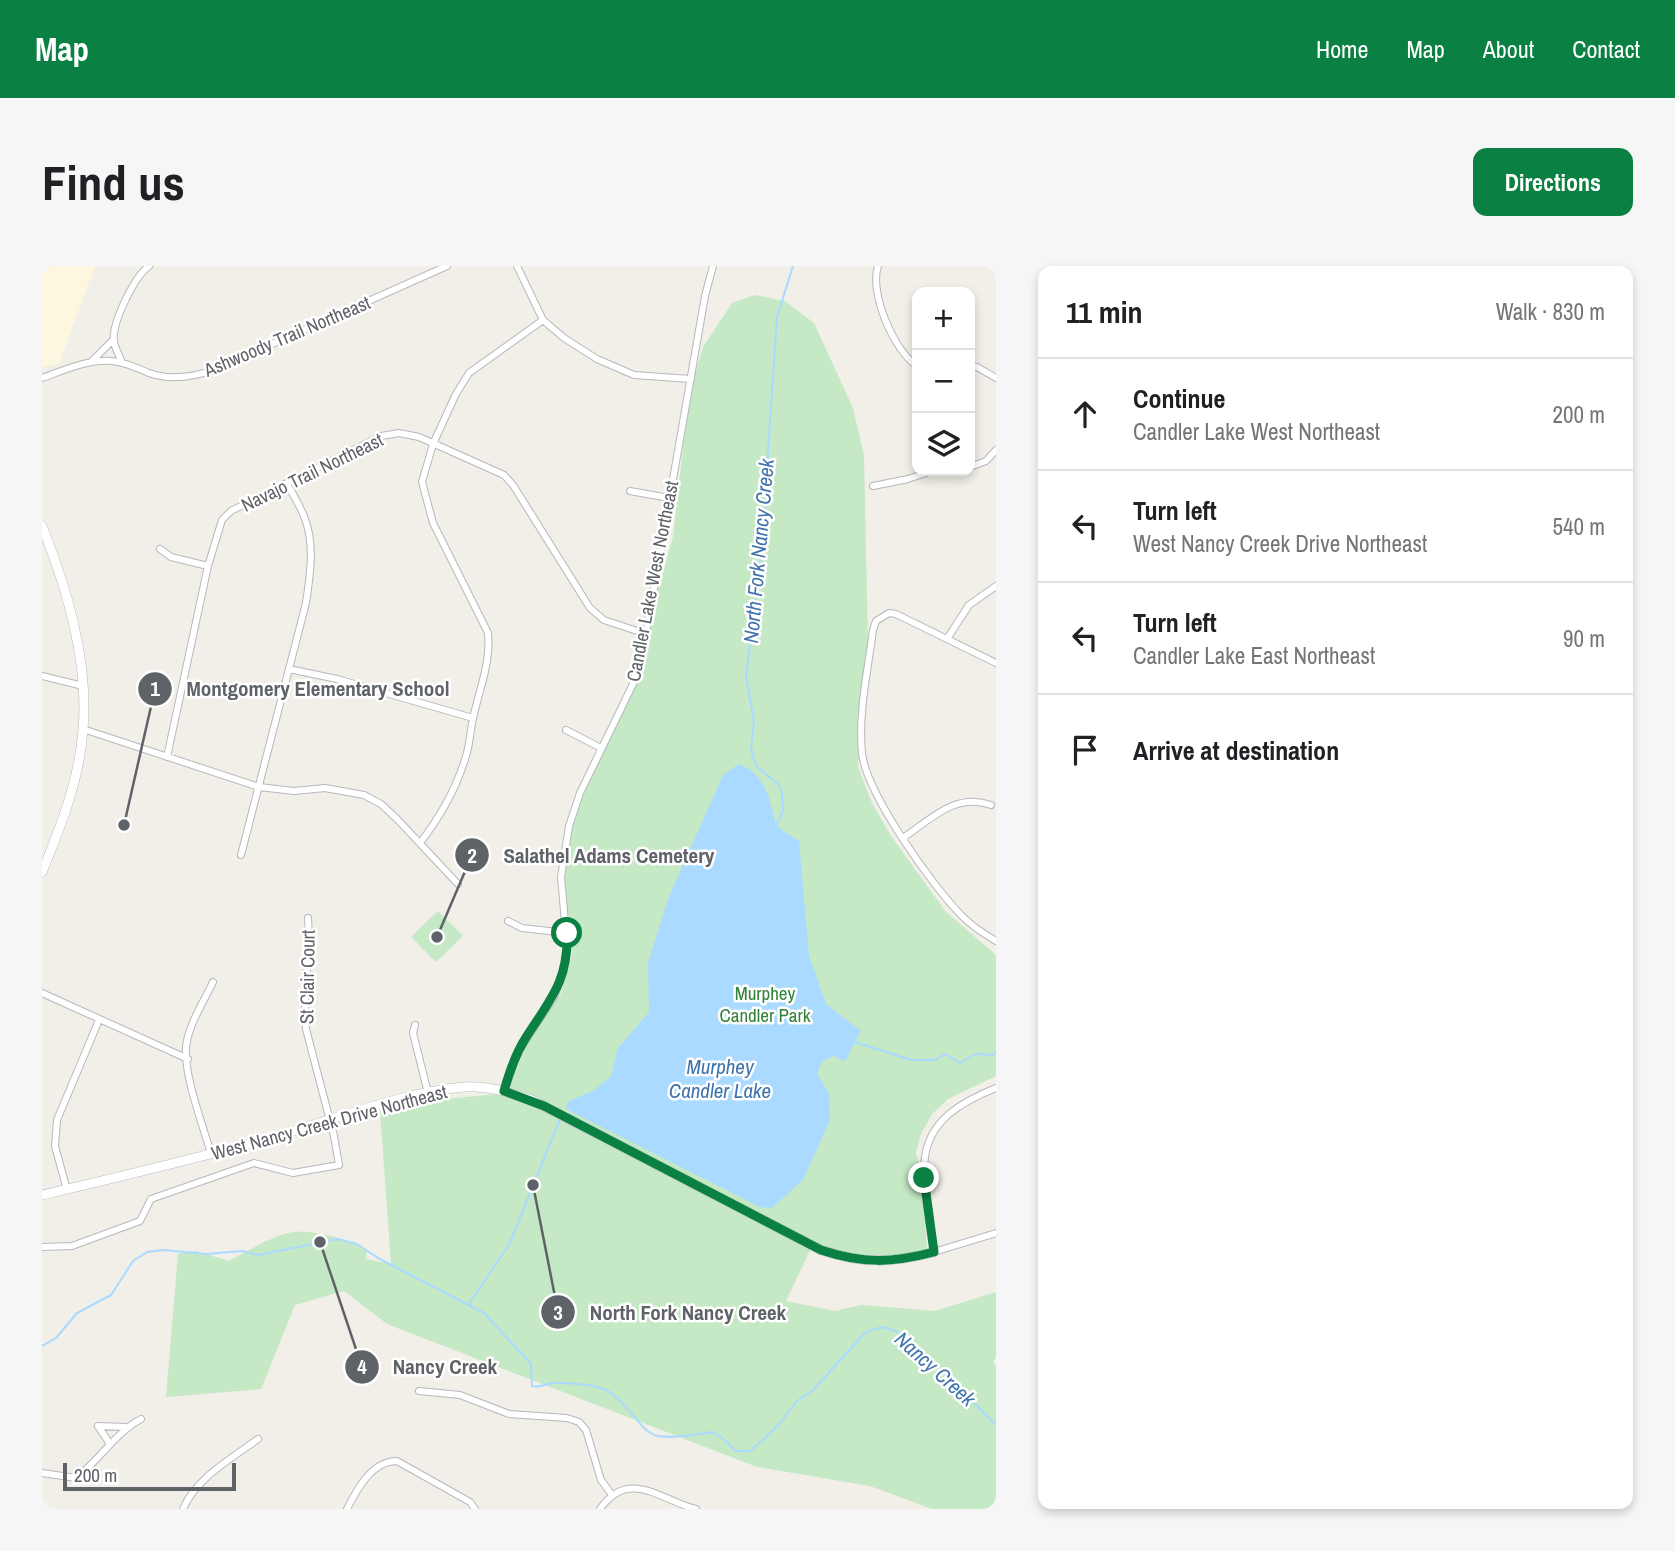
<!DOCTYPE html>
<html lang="en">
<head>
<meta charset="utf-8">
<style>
  body { margin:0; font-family:"Archivo Narrow",sans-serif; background:#f6f6f6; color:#202124 }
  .controls { position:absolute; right:21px; top:21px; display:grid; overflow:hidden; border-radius:14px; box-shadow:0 4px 10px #0003 }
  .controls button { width:63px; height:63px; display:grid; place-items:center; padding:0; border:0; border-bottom:2px solid #e0e0e0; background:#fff; color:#202124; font:35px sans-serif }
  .scale { position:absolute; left:21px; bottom:18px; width:173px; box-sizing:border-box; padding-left:7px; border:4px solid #5f6368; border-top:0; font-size:19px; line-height:24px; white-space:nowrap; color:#5f6368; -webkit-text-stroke:5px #fff; paint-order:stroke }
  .stop { position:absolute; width:21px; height:21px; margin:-16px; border:5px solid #0b8043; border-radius:50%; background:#fff }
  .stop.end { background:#0b8043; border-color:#fff; box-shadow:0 2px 7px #0008 }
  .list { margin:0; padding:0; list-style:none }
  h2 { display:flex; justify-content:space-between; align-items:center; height:91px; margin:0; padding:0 28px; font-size:30px }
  h2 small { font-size:23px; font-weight:400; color:#757577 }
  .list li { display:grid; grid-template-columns:46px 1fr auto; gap:21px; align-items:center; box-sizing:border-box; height:112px; padding:0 28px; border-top:2px solid #e0e0e0 }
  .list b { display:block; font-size:26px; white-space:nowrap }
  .list p { margin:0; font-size:23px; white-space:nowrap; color:#757577 }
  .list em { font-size:23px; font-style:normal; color:#757577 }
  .icon { flex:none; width:38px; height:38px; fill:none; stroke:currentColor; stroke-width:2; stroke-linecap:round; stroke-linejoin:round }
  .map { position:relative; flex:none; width:954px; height:1243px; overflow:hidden; border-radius:14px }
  header { display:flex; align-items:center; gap:42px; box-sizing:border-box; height:98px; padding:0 35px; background:#0b8043; color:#fff }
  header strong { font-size:33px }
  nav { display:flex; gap:38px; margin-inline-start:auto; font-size:24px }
  .intro { display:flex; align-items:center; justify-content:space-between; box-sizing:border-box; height:168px; padding:0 42px }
  h1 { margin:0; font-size:49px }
  .button { padding:18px 32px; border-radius:14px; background:#0b8043; color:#fff; font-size:24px; font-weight:700 }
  main { display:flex; gap:42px; padding:0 42px }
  aside { flex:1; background:#fff; border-radius:14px; box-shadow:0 4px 10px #0003 }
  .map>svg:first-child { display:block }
  .commercial { fill:#fef7e0 }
  .green { fill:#c5e8c5 }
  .water { fill:#aadaff }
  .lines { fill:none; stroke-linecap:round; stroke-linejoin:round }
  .stream { stroke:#aadaff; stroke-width:2 }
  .street-casing { stroke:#b5b8bc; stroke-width:8 }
  .secondary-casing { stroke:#b6babf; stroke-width:10 }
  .street { stroke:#fff; stroke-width:6 }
  .secondary { stroke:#fff; stroke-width:9 }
  .route { stroke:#0b8043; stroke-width:9 }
  .labels { text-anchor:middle; stroke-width:5; stroke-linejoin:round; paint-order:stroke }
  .street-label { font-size:19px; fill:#5f6368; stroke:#fff }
  .park-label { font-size:19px; fill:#348238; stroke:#fff }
  .water-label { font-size:21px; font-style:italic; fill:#4174aa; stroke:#fff }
  .leader { fill:none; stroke:#5f6368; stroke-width:2.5 }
  .callout-dot { fill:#5f6368; stroke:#fff; stroke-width:2.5 }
  .mark-label { font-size:21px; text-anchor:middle; font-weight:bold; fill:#fff }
  .callout-label { font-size:21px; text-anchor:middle; font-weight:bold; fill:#5f6368; stroke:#fff; stroke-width:5; stroke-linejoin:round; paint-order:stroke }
</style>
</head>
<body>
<header>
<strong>Map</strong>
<nav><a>Home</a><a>Map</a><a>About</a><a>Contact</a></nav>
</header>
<div class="intro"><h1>Find us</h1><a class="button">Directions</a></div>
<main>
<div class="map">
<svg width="954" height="1243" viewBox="0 0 954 1243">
  <rect width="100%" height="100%" fill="#f1efe8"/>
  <path class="commercial" d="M0,0H53L17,98L0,101Z"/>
  <path class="green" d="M713,29L743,35L772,57L811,142L822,190L826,377L816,501L830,537L849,570L904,646L954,689V810L906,833L890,848L878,870L874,887L880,908L885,983L878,987C836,991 812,993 772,976L744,1035L793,1045L819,1039L893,1045L954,1026V1092L951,1095L954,1101V1243H890L828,1220L715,1201L345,1058L302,1025L253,1039L219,1123L124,1131L136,988L154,985L187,995C205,986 232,968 252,966C271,964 309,973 325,984L324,993L349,998L338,845L372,836L466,827L471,804L493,764L519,727L530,689L528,655L518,618L526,564L537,533L573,460L594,402L631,271L647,128L661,81L690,37Z
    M396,645L421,670L394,696L369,671Z"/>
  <path class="water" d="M697,498C724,509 728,534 734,560L757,575L767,690L784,738L819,765L803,795L791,790L780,796L775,807L787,828L788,854L761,914L730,942L718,941L524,843L526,835L551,825L569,810L576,782L607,746L606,697L626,633L681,509Z"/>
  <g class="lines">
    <path class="stream" d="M734,560L741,545L740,526L736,518L714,500L711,492L709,481L712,456L704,409L718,303L735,51L751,0
      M813,776L869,794H893L903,788L918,797L933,788L951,789L954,785
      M427,1038L467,979L518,853
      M0,1080L14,1072L35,1047L69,1029L91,995L105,986L121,984L164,988L200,985L216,989L296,973L315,978L336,992L442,1047L489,1098L490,1120C499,1122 502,1118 511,1117C517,1116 553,1119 559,1122C585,1131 596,1166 616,1170C634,1173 653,1168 671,1166L683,1174L693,1185H708L734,1162L755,1135L770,1125L824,1066L840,1061L854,1065L881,1087L954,1159"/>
    <defs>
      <path id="street" d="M475,0L501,54L522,72L555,93L592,109L649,113
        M836,0C827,27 852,85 875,100
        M50,95L71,74
        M80,97C78,91 73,82 72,76C69,58 92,11 107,0
        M928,100L935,101L954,112
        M0,112C22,104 46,93 70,95C83,96 95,102 107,107C129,115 151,111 172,104L405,0
        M928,201L944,195L954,184
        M831,220L866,213L890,205
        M588,225L627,232
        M118,283L129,291L166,300
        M905,373L927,339L954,320
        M954,397L854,348L847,347L834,355L831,364C826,404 816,447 820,487C824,527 891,621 920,650C930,660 942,668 954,675
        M247,403L295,413L431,452
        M0,410L41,420
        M41,463L217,521L252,525L283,522L322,529L339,538L356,554L416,618
        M524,464L559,482
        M125,491L166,300L180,254L189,245L339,170L357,167L377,171L462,209L471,219L548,342L562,354L604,368
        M861,572C889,553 914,526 949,539
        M378,577C398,551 415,521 424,490C428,478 428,465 431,453C437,423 449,398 446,367L391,257L380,216L391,178L414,128L427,107L501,54
        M199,589L264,337C268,310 273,279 263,253C259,241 251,229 245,217
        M466,655L480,662L525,667
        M0,727L146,793
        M373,759L371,767L386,827
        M954,822C860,859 881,904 892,986L954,967
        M462,825L476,786L512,731L521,707L525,680L519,611L527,560L538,527L591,418L604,368L663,30L671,0
        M169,888C161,859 142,811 144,781C146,760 162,735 171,716
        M25,924L13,880L15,854L57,754
        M0,981L30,980L98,955L109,933L212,897L251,907L297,899L292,870L264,763C260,726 269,689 266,652
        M377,1125L418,1129L467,1148L525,1152L537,1156L544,1164L559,1214L570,1229
        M68,1178L56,1160L84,1161
        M0,1207L34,1212C58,1194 73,1167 99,1153
        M141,1243C154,1212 190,1192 216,1173
        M305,1243C315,1223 330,1195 355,1195L428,1236L433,1243
        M558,1243C587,1201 620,1235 654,1243"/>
      <path id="secondary" d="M0,260C25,322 47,395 41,463C38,512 19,560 0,606
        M0,929C81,910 162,891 242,868C299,851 364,826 422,821C446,819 468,827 490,834L779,984C821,998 850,997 892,986"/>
    </defs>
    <use href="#street" class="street-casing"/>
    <use href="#secondary" class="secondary-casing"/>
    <use href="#street" class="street"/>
    <use href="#secondary" class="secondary"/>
  </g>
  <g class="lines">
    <path class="route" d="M525,667C527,715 507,735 483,773C473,789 467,807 462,825L502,840L779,984C821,998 850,997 892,986L882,912"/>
  </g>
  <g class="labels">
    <g class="street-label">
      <text transform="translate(245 70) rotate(-23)" y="7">Ashwoody Trail Northeast</text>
      <text transform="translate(270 206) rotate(-26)" y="7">Navajo Trail Northeast</text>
      <text transform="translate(610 315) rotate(-79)" y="7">Candler Lake West Northeast</text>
      <text transform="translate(265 711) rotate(-89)" y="7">St Clair Court</text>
      <text transform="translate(287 856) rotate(-15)" y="7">West Nancy Creek Drive Northeast</text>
    </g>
    <g class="park-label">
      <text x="723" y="734">Murphey<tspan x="723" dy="22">Candler Park</tspan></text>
    </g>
    <g class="water-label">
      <text transform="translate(717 285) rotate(-85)" y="7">North Fork Nancy Creek</text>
      <text x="678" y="808">Murphey<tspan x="678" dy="24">Candler Lake</tspan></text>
      <text transform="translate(893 1103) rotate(42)" y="7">Nancy Creek</text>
    </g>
  </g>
  <path class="leader" d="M82 559L113 423M395 671L430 589M491 919L516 1046M278 976L320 1101"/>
  <g class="callout-dot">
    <circle cx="82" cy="559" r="7"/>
    <circle cx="395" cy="671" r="7"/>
    <circle cx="491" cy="919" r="7"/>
    <circle cx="278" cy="976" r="7"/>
    <circle cx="113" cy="423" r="18"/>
    <circle cx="430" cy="589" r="18"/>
    <circle cx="516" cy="1046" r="18"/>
    <circle cx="320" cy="1101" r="18"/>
  </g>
  <g class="mark-label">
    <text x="113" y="430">1</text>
    <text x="430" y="597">2</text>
    <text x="516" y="1054">3</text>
    <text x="320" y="1108">4</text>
  </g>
  <g class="callout-label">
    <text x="276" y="430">Montgomery Elementary School</text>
    <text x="567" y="597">Salathel Adams Cemetery</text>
    <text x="646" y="1054">North Fork Nancy Creek</text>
    <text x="403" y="1108">Nancy Creek</text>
  </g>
</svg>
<div class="controls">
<button>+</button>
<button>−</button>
<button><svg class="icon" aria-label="layers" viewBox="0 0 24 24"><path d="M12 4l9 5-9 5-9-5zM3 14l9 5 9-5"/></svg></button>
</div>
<div class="scale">200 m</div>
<div class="stop" style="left:525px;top:667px"></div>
<div class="stop end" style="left:882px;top:912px"></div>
</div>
<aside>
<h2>11 min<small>Walk · 830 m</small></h2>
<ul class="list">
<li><svg class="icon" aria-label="ahead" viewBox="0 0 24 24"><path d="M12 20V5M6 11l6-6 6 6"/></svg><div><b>Continue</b><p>Candler Lake West Northeast</p></div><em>200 m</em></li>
<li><svg class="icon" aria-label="left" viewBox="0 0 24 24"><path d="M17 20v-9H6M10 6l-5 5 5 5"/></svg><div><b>Turn left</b><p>West Nancy Creek Drive Northeast</p></div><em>540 m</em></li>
<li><svg class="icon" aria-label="left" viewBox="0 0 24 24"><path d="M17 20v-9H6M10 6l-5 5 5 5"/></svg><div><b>Turn left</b><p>Candler Lake East Northeast</p></div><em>90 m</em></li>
<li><svg class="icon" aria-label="arrive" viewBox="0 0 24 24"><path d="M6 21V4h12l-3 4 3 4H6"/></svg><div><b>Arrive at destination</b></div></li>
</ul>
</aside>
</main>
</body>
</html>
